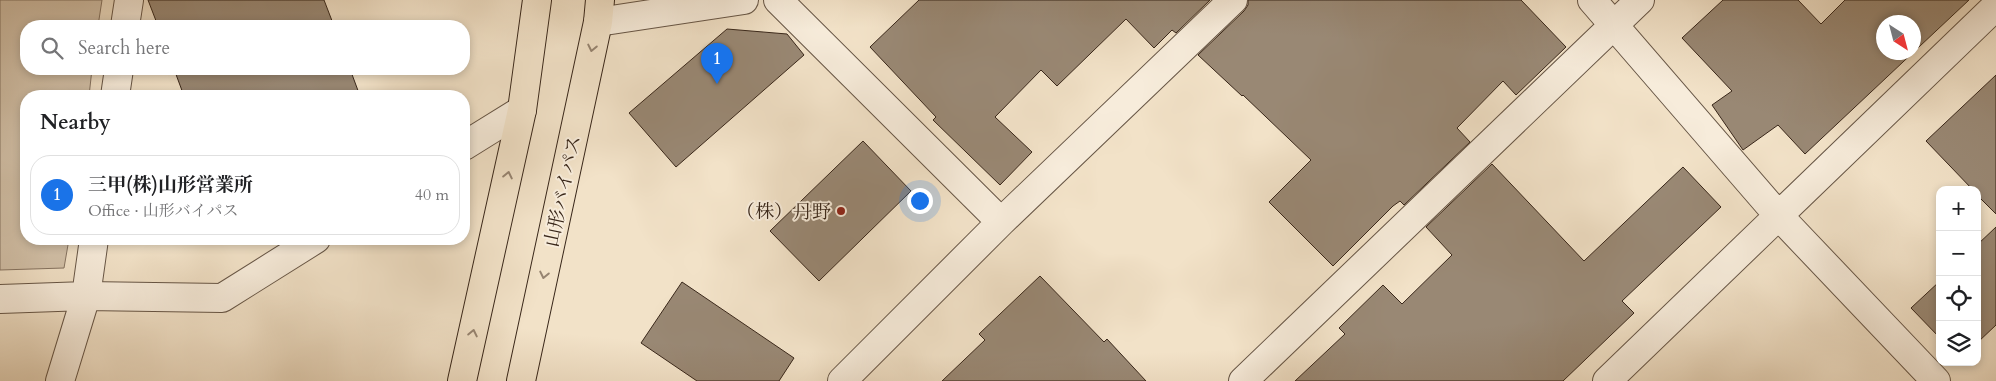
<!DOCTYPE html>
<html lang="en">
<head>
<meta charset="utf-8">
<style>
  body { margin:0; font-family:Cardo,"Noto Serif JP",serif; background:#f6f6f6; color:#202124 }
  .controls { position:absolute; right:15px; bottom:15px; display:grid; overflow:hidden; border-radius:10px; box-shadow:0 2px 8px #0003 }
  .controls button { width:45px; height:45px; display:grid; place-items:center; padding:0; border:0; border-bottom:1px solid #e0e0e0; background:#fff; color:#202124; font:25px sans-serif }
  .compass { position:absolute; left:1876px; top:15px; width:45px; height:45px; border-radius:50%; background:#fff; box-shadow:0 2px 8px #0003; rotate:144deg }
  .you { position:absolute; left:919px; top:200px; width:18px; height:18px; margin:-12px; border:4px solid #fff; border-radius:50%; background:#1a73e8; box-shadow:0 0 0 8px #1a73e833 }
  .badge { display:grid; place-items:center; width:32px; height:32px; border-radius:50%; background:#1a73e8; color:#fff; font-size:16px; font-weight:700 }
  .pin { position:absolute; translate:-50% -41px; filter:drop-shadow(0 1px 2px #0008) }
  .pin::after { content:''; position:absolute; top:26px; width:18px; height:15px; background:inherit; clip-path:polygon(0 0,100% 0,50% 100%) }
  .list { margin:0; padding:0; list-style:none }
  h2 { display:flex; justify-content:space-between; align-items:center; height:65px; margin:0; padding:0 20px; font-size:21px }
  h2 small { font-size:16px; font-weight:400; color:#757577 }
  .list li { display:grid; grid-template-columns:32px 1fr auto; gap:15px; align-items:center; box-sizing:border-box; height:80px; margin:0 10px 10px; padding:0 10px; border:1px solid #e0e0e0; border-radius:20px }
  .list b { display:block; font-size:19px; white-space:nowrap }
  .list p { margin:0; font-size:16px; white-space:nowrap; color:#757577 }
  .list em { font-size:16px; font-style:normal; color:#757577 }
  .icon { flex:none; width:28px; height:28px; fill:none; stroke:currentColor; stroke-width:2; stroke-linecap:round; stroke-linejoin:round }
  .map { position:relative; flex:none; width:1996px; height:381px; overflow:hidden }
  .search { position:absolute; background:#fff; box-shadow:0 2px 8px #0003; left:20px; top:20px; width:450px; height:55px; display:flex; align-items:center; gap:12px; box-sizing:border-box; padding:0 18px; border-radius:20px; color:#757577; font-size:19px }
  .panel { position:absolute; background:#fff; box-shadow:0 2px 8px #0003; left:20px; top:90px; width:450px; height:155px; border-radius:20px }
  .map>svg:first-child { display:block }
  .green { fill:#d3c2aa; stroke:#867462 }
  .building { fill:#998874; stroke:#39271a; fill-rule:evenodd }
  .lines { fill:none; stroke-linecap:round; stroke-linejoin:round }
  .minor-casing { stroke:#675646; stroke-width:30 }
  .highway-casing { stroke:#39271a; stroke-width:30 }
  .minor { stroke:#f7ecdb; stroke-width:28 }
  .highway { stroke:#f2e2c8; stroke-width:28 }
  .oneway { stroke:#968471 }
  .poi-dot { fill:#8f2418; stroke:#f7ecdb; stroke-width:2 }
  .labels { text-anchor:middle; stroke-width:4; stroke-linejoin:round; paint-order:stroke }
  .street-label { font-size:19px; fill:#39271a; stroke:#f7ecdb }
  .poi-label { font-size:19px; fill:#39271a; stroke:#f7ecdb; text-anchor:end }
</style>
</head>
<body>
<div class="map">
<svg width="1996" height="381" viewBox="0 0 1996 381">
  <rect width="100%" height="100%" fill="#f2e2c8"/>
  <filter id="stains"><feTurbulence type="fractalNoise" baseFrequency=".004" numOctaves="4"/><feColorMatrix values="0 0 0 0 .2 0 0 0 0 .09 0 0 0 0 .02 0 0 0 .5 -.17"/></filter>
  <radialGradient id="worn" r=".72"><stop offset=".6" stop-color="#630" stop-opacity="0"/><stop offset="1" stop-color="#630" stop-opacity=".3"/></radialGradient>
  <path class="green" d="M0,0H102L98,26H26V69H92L89,96H26V239H69L64,268L0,270Z"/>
  <path class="building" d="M148,0H324L334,26H158Z
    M919,0H1210L1176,33L1172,30L1154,48L1126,19L1057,86L1041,70L995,117L1032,152L1000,185L933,120L936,117L870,47Z
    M1248,0H1521L1566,47L1516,95L1503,81L1457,128L1470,142L1404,205L1400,201L1393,206L1333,266L1269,202L1311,160L1243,95L1242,96L1198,55L1244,11L1248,5Z
    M1723,0H1798L1821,24L1845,0H1969L1805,154L1778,125L1743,150L1712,105L1732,91L1682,38ZM1884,22H1914V52H1884Z
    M727,29L787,34L804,55L676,167L629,113Z
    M174,69H350L360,96H184Z
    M1996,75V214L1977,195V190H1973L1926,141Z
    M863,141L911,191L819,281L770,231Z
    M1492,164L1584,261L1683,167L1721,207L1622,301L1634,313L1563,381H1295L1345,334L1339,328L1383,285L1402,304L1452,255L1426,227Z
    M1996,227V325L1977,343V245Z
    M1040,276L1104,342L1107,339L1146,381H942L985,340L979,334Z
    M1940,281V338L1911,308Z
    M682,282L794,358L779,381H697L641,343Z"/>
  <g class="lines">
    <defs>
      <path id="minor" d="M778,0L1001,222
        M1592,0L1778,215L1936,381
        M598,22L744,0
        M125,26L129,0
        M115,96L119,69
        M464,146L522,110
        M0,299L86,296L222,298L316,239
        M60,381L86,296L94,239
        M842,381L1001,222L1233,0
        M1243,381L1640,0
        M1607,381L1996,6"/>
      <path id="highway" d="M462,381L522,110L537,0
        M521,381L598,22L600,0"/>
    </defs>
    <use href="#minor" class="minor-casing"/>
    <use href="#highway" class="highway-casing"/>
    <use href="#minor" class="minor"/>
    <use href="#highway" class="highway"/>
  </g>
  <defs><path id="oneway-chevron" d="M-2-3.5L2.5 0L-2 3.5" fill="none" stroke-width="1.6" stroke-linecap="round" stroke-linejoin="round" transform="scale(1.25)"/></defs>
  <g class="oneway">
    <use href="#oneway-chevron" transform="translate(592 48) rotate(102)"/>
    <use href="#oneway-chevron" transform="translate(508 175) rotate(-78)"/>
    <use href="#oneway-chevron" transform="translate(544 275) rotate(102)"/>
    <use href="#oneway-chevron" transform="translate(473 333) rotate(-78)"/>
  </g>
  <circle class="poi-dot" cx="841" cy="211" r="5"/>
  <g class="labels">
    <g class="street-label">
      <text transform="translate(562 191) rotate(-78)" y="7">山形バイパス</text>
    </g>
    <g class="poi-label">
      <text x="831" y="218">（株）丹野</text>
    </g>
  </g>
  <rect width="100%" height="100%" filter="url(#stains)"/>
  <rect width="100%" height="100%" fill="url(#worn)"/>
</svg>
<div class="controls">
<button>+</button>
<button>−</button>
<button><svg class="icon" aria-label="locate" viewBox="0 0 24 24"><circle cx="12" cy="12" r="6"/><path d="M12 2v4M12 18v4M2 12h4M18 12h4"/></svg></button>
<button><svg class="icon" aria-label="layers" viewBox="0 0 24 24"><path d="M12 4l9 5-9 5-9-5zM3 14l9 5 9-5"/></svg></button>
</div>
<svg class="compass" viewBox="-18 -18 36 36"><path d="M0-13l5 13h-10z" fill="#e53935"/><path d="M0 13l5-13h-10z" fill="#757577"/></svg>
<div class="you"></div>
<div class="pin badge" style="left:717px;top:84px">1</div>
<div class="search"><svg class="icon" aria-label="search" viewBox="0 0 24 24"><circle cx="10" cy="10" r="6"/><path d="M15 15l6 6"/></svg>Search here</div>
<section class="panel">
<h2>Nearby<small></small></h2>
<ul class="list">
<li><span class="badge">1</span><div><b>三甲(株)山形営業所</b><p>Office · 山形バイパス</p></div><em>40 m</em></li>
</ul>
</section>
</div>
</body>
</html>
